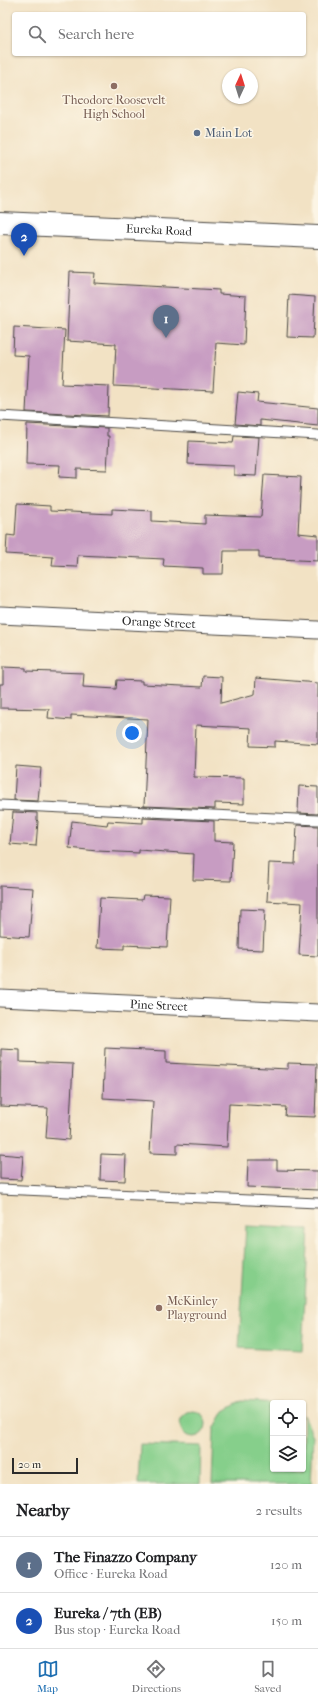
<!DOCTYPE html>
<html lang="en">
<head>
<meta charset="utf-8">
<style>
  body { margin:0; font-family:"IM FELL French Canon",serif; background:#f2f2f2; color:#202124 }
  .controls { position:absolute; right:12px; bottom:12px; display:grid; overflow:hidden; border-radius:4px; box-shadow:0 1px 3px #0004 }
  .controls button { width:36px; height:36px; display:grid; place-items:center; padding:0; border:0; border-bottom:1px solid #e0e0e0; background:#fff; color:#202124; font:20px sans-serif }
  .compass { position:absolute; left:222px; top:68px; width:36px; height:36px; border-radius:50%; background:#fff; box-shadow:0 1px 3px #0004; rotate:4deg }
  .scale { position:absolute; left:12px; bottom:10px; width:66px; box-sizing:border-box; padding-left:4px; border:2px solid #2b2b2b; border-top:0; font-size:11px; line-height:14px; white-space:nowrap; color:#2b2b2b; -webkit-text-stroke:3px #fcf5e5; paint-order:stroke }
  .you { position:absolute; left:132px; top:733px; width:14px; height:14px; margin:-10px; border:3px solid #fff; border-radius:50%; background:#1a73e8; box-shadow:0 0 0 6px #1a73e833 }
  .badge { display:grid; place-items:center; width:26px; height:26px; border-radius:50%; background:#1f6fb2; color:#fff; font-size:13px; font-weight:700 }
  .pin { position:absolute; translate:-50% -33px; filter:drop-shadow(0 1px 2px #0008) }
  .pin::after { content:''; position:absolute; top:21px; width:14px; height:12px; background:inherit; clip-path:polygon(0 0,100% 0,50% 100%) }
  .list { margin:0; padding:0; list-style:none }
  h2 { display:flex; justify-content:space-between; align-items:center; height:52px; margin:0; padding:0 16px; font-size:17px }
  h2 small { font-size:13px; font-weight:400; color:#757577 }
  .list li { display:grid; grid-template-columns:26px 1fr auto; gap:12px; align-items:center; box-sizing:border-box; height:56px; padding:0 16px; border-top:1px solid #e0e0e0 }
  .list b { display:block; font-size:15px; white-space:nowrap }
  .list p { margin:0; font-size:13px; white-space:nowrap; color:#757577 }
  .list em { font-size:13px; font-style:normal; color:#757577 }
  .icon { flex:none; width:22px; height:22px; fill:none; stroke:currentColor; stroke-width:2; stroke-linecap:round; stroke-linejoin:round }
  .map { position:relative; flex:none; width:318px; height:1484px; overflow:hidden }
  .search { position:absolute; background:#fff; box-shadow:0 1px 3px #0004; left:12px; right:12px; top:12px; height:44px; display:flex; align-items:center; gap:10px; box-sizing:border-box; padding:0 14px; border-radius:4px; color:#757577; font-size:15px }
  .sheet { height:164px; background:#fff }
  nav { display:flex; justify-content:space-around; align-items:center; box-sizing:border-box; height:56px; border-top:1px solid #e0e0e0; background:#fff; font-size:11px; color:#757577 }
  nav a { display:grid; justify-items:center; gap:2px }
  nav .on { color:#1f6fb2 }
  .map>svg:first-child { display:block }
  .green { fill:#86cf8b; stroke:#587d5b }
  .building { fill:#c79cc2 }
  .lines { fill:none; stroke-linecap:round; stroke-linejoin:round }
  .service-casing { stroke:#494642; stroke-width:11 }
  .minor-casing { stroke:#494642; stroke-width:19 }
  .secondary-casing { stroke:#494642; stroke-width:24 }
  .service { stroke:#fff; stroke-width:9 }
  .minor { stroke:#fff; stroke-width:17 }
  .secondary { stroke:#fff; stroke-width:22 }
  .education-dot { fill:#8d6e63; stroke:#fcf5e5; stroke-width:1.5 }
  .service-dot { fill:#5c6f8a; stroke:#fcf5e5; stroke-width:1.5 }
  .labels { text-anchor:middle; stroke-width:3; stroke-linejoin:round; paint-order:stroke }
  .education-label { font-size:12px; fill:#785e54; stroke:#fcf5e5 }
  .service-label { font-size:12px; fill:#4e5e75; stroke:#fcf5e5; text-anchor:start }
  .street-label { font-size:12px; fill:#2b2b2b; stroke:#fcf5e5 }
</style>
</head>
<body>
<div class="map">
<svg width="318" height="1484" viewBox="0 0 318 1484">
  <rect width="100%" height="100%" fill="#fcf5e5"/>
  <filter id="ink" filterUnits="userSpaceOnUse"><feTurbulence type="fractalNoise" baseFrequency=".025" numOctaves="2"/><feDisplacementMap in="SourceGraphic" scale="8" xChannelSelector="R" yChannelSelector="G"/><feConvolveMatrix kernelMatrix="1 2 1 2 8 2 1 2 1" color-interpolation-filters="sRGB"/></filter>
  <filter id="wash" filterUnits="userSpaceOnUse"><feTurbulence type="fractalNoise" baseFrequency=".012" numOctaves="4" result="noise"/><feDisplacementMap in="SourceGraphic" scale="16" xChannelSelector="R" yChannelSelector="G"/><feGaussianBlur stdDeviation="0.9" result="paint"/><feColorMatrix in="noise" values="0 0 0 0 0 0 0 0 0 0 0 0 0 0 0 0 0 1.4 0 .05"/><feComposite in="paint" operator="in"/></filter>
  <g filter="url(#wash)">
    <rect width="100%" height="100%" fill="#f2e2c4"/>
    <path class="green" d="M246,1226L309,1229L302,1351L239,1348Z
      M242,1401L282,1403H273V1469H303L304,1415L313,1436L311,1484H212L214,1429L224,1411Z
      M180 1424a13 13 0 1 1 26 0a13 13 0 1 1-26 0Z
      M140,1444L201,1446L200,1484H138Z"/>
    <g id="blocks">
      <path class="building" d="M70,272L95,273L94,283L219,290V294L246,296L244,345L216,343L213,391L114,386L116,344L67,341Z
        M289,295L315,297L313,338L287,337Z
        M14,327L65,330L62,384L109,386L108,416L26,412L29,356L13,355Z
        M238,392L258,394L257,402L318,408V426L260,420V426L235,424Z
        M27,424L107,428V436H109L107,470L77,469V478L59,477L60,465L26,464Z
        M234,436L259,437L256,476L234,475V466L188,464L189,441L233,443Z
        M264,475L301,477L298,533L318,535V561L259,558V551H224L223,574H203V568L163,566L164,559L78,555L77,567L52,566L53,557L6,554L7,535L15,536L17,504L50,506V511L112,514V509L152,511V521L205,524V515L261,517Z
        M3,667L26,668V671L84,673L83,687L116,689L117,680L142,681V684L202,687L203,676L222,677L221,703L255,694L256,678L318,683V744L275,741V747L250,746L251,728L196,725L194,777L244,778V804L215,803V809L144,806L148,719L71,715V720L48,718L49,709L0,708V684H3Z
        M16,766L41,768L38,801L14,800Z
        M299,786L318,787V814L298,813Z
        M13,812L37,813V820L38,821L36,846L10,844Z
        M143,818L214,821V841L233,842L231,881L193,880L194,854L139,850V853L97,851L69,848L72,821L107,825L108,821L143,823Z
        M297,825L318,826V956L299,955L302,903L267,901L269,863L295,864Z
        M0,886L33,888L29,937L0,935Z
        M143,895L170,896L167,947L124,945V949L97,948L100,898L142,900Z
        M240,909L265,910L263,950L239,949Z
        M105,1048L166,1051V1063L288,1069V1063L317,1064L315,1117L285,1116L286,1107L229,1104L227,1147L177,1144V1154L150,1153L153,1101L103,1098Z
        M1,1049L20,1050V1062L73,1064L69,1140L46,1138L48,1108L0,1106Z
        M0,1154L23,1156L21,1180L0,1179Z
        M101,1154L126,1155L125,1181L100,1180Z
        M248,1160H277V1170L318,1171V1190L247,1187Z"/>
    </g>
  </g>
  <g filter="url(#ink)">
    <use href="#blocks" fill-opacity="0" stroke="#494642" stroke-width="1"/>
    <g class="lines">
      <defs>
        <path id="service" d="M0,416L318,435
          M0,805L318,820
          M0,1189L318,1203"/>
        <g id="minor">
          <path id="s1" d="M0,615L318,630"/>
          <path id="s2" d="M0,998L318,1013"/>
        </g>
        <g id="secondary">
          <path id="s3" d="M0,223L318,237"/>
        </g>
      </defs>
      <use href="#service" class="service-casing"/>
      <use href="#minor" class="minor-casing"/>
      <use href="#secondary" class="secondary-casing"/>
      <use href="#service" class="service"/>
      <use href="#minor" class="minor"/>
      <use href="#secondary" class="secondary"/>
    </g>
  </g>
  <g class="education-dot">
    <circle cx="114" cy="86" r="4"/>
    <circle cx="159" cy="1308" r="4"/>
  </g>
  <circle class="service-dot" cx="197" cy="133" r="4"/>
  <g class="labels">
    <g class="education-label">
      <text x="114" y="104">Theodore Roosevelt<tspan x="114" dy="14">High School</tspan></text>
      <text x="167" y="1305" text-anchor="start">McKinley<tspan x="167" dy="14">Playground</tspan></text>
    </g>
    <g class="service-label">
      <text x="205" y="137">Main Lot</text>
    </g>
    <g class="street-label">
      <text dy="4" stroke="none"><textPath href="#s3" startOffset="159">Eureka Road</textPath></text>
      <text dy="4" stroke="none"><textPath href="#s1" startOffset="159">Orange Street</textPath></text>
      <text dy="4" stroke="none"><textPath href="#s2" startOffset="159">Pine Street</textPath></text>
    </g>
  </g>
</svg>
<div class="controls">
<button><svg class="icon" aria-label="locate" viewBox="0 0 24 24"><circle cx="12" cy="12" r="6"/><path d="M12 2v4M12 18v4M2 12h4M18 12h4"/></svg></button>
<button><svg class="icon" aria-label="layers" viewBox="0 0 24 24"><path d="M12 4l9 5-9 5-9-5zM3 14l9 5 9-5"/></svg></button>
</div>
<svg class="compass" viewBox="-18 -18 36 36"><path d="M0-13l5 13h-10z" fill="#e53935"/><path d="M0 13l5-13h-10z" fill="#757577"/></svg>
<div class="scale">20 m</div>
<div class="you"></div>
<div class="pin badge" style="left:166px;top:338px;background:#5c6f8a">1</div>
<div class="pin badge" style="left:24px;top:256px;background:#1a4fb4">2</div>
<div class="search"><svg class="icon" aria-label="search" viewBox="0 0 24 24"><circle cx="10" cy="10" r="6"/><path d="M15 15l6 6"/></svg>Search here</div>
</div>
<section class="sheet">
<h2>Nearby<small>2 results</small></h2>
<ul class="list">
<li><span class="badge" style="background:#5c6f8a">1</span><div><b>The Finazzo Company</b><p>Office · Eureka Road</p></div><em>120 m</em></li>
<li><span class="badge" style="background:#1a4fb4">2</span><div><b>Eureka / 7th (EB)</b><p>Bus stop · Eureka Road</p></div><em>150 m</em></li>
</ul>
</section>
<nav>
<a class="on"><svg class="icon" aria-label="map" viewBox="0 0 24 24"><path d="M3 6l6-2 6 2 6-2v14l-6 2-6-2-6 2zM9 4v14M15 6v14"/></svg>Map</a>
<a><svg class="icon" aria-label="directions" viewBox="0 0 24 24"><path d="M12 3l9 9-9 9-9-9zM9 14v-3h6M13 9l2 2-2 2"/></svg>Directions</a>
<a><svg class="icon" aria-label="saved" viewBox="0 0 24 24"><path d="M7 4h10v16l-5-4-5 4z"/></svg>Saved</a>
</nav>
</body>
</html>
